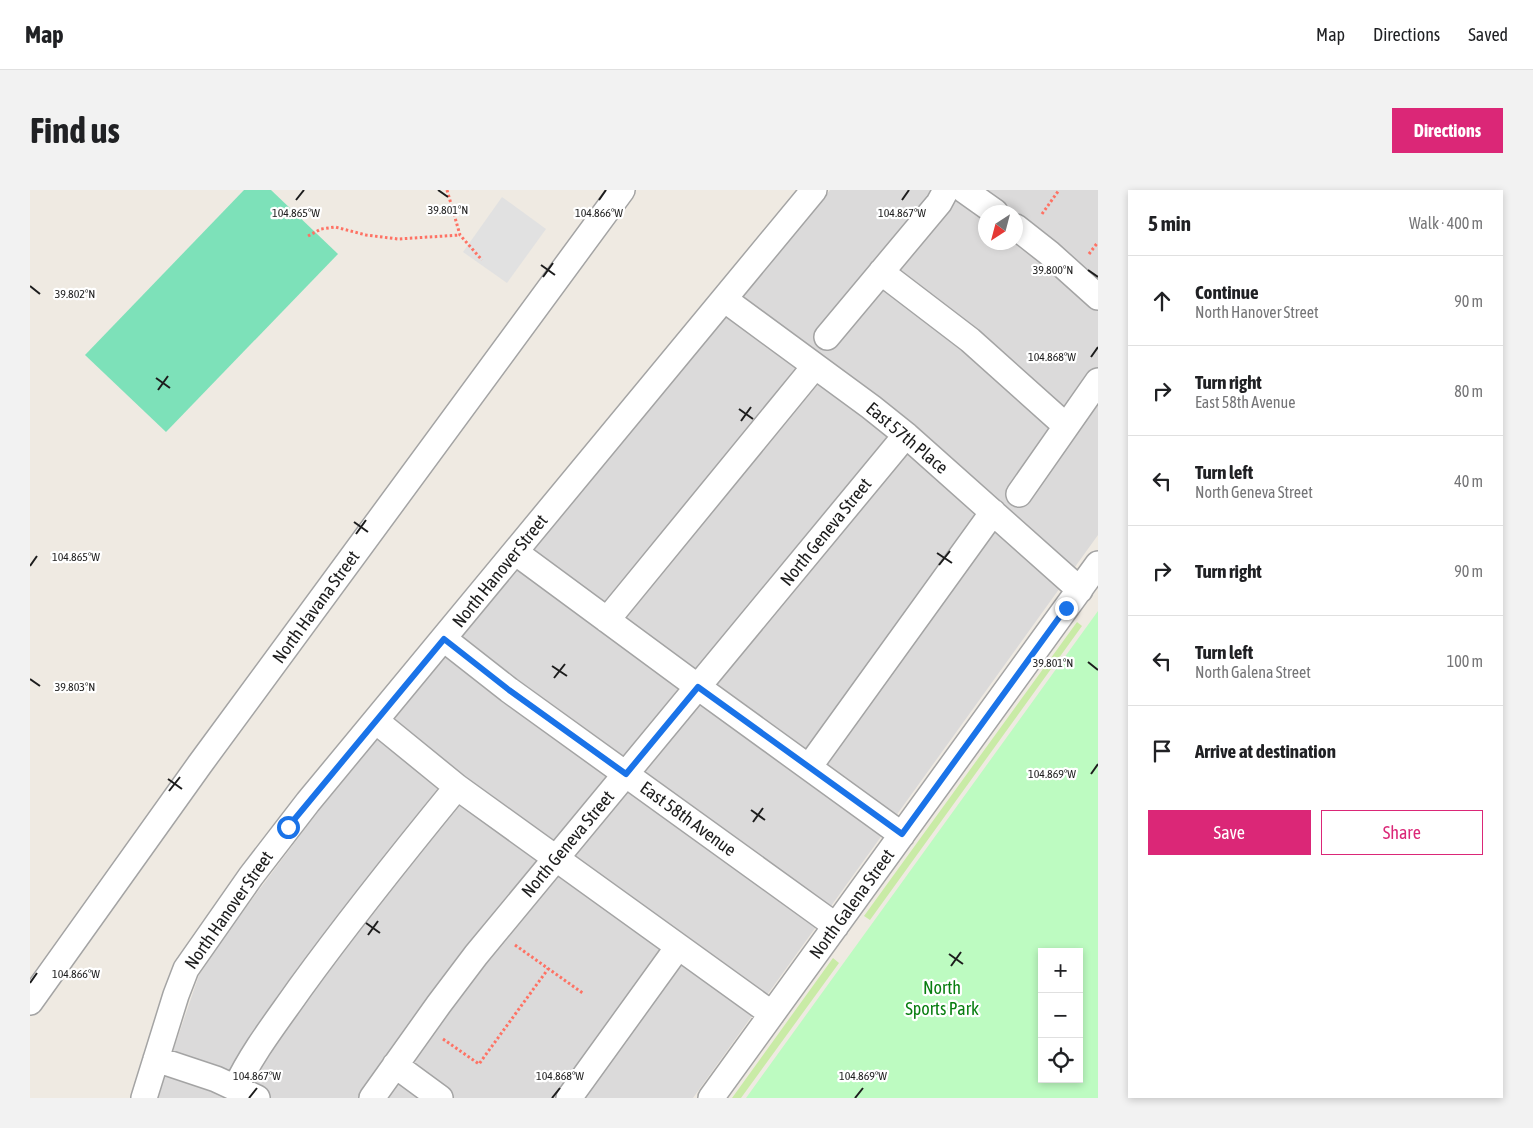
<!DOCTYPE html>
<html lang="en">
<head>
<meta charset="utf-8">
<style>
  body { margin:0; font-family:"Asap Condensed",sans-serif; background:#f2f2f2; color:#202124 }
  .controls { position:absolute; right:15px; bottom:15px; display:grid; overflow:hidden; border-radius:0px; box-shadow:0 2px 8px #0003 }
  .controls button { width:45px; height:45px; display:grid; place-items:center; padding:0; border:0; border-bottom:1px solid #e0e0e0; background:#fff; color:#202124; font:25px sans-serif }
  .compass { position:absolute; left:948px; top:15px; width:45px; height:45px; border-radius:50%; background:#fff; box-shadow:0 2px 8px #0003; rotate:216deg }
  .stop { position:absolute; width:15px; height:15px; margin:-11px; border:4px solid #1a73e8; border-radius:50%; background:#fff }
  .stop.end { background:#1a73e8; border-color:#fff; box-shadow:0 1px 5px #0008 }
  .list { margin:0; padding:0; list-style:none }
  h2 { display:flex; justify-content:space-between; align-items:center; height:65px; margin:0; padding:0 20px; font-size:21px }
  h2 small { font-size:16px; font-weight:400; color:#757577 }
  .list li { display:grid; grid-template-columns:32px 1fr auto; gap:15px; align-items:center; box-sizing:border-box; height:90px; padding:0 20px; border-top:1px solid #e0e0e0 }
  .list b { display:block; font-size:19px; white-space:nowrap }
  .list p { margin:0; font-size:16px; white-space:nowrap; color:#757577 }
  .list em { font-size:16px; font-style:normal; color:#757577 }
  .actions { display:flex; gap:10px; padding:15px 20px }
  .actions a { flex:1; padding:11px 0; border:1px solid #db2777; border-radius:0px; text-align:center; font-size:18px; color:#db2777 }
  .actions .main { background:#db2777; color:#fff }
  .icon { flex:none; width:28px; height:28px; fill:none; stroke:currentColor; stroke-width:2; stroke-linecap:round; stroke-linejoin:round }
  .map { position:relative; flex:none; width:1068px; height:908px; overflow:hidden; border-radius:0px }
  header { display:flex; align-items:center; gap:30px; box-sizing:border-box; height:70px; padding:0 25px; background:#fff; border-bottom:1px solid #e0e0e0 }
  header strong { font-size:24px }
  nav { display:flex; gap:28px; margin-inline-start:auto; font-size:18px }
  .intro { display:flex; align-items:center; justify-content:space-between; box-sizing:border-box; height:120px; padding:0 30px }
  h1 { margin:0; font-size:35px }
  .button { padding:12px 22px; border-radius:0px; background:#db2777; color:#fff; font-size:18px; font-weight:700 }
  main { display:flex; gap:30px; padding:0 30px }
  aside { flex:1; background:#fff; border-radius:0px; box-shadow:0 2px 8px #0003 }
  .map>svg:first-child { display:block }
  .residential { fill:#dbdada; fill-rule:evenodd }
  .grass { fill:#c9eba6 }
  .park { fill:#bdfbc1; fill-rule:evenodd }
  .pitch { fill:#7de1b9 }
  .parking { fill:#e1e1e1 }
  .lines { fill:none; stroke-linecap:round; stroke-linejoin:round }
  .minor-casing { stroke:#a4a4a4; stroke-width:28 }
  .path { stroke:#fe7264; stroke-width:3; stroke-dasharray:2.5 2.5; stroke-linecap:butt }
  .minor { stroke:#fff; stroke-width:25 }
  .route { stroke:#1a73e8; stroke-width:6 }
  .ticks { fill:none; stroke:#1d1d1d; stroke-width:2 }
  .labels { text-anchor:middle; stroke-width:4.5; stroke-linejoin:round; paint-order:stroke }
  .street-label { font-size:18px; fill:#1d1d1d; stroke:#fff }
  .park-label { font-size:18px; fill:#087e10; stroke:#fff }
  .ticks-label { font-size:12px; text-anchor:middle; fill:#1d1d1d; stroke:#fff; stroke-width:4.5; stroke-linejoin:round; paint-order:stroke }
</style>
</head>
<body>
<header>
<strong>Map</strong>
<nav><a>Map</a><a>Directions</a><a>Saved</a></nav>
</header>
<div class="intro"><h1>Find us</h1><a class="button">Directions</a></div>
<main>
<div class="map">
<svg width="1068" height="908" viewBox="0 0 1068 908">
  <rect width="100%" height="100%" fill="#efeae2"/>
  <path class="residential" d="M800,0H1068V345L663,908H127L169,785L199,740L286,624ZM956,22H986V52H956Z"/>
  <path class="grass" d="M1047,432L1052,436L840,730L834,726Z
    M803,768L809,773L711,908H702Z"/>
  <path class="park" d="M1068,421V908H716ZM1012,762H1049V889H1012Z"/>
  <path class="pitch" d="M214,0H241L308,64L136,242L55,165Z"/>
  <path class="parking" d="M472,7L516,39L477,93L433,62Z"/>
  <g class="lines">
    <defs>
      <path id="minor" d="M934,0L965,22
        M986,37L1019,63L1068,107
        M851,82L940,150L1036,236
        M694,109L841,217L876,245L1050,400
        M797,147L909,13L916,0
        M989,304L1068,191
        M485,362L668,497L872,645
        M577,430L785,176
        M414,449L479,500L806,736
        M346,531L427,597L742,824
        M779,577L963,322
        M0,812L170,574L592,0
        M126,869L186,889L227,908
        M365,875L410,908
        M206,897C223,861 247,831 270,798C320,729 373,663 427,597
        M114,908L146,805L156,779L221,686L278,612L784,0
        M342,908L409,814L446,765L876,245
        M539,908L648,757
        M681,908L1068,374"/>
    </defs>
    <use href="#minor" class="minor-casing"/>
    <path class="path" d="M417,0L430,45L452,70
      M1012,24L1029,0
      M278,46L291,39L305,37L336,45L368,49L430,45
      M1059,64L1068,52
      M485,755L554,804
      M413,849L449,874L518,779"/>
    <use href="#minor" class="minor"/>
  </g>
  <g class="lines">
    <path class="route" d="M258,637L414,449L479,500L596,584L668,497L872,644L1036,418"/>
  </g>
  <path class="ticks" d="M408,0L418,7M266,10L274,0M569,10L576,0M872,10L879,0M511,75L525,85M1058,80L1068,87M513,87L523,73M0,96L10,104M1061,167L1068,157M126,188L140,198M128,200L138,186M709,219L723,229M711,231L721,217M324,332L338,342M326,344L336,330M907,363L922,373M909,375L920,361M0,376L7,366M1058,472L1068,480M522,476L537,486M524,488L535,474M0,489L10,496M1061,584L1068,574M138,589L152,599M139,601L150,587M721,620L735,630M723,632L733,618M336,733L350,743M338,745L348,731M919,764L933,774M921,776L931,762M0,793L7,783M219,908L227,898M522,908L530,898M825,908L833,898"/>
  <g class="labels">
    <g class="street-label">
      <text transform="translate(877 248) rotate(40)" y="6">East 57th Place</text>
      <text transform="translate(796 342) rotate(-51)" y="6">North Geneva Street</text>
      <text transform="translate(470 381) rotate(-51)" y="6">North Hanover Street</text>
      <text transform="translate(286 417) rotate(-54)" y="6">North Havana Street</text>
      <text transform="translate(658 629) rotate(36)" y="6">East 58th Avenue</text>
      <text transform="translate(538 654) rotate(-50)" y="6">North Geneva Street</text>
      <text transform="translate(822 714) rotate(-54)" y="6">North Galena Street</text>
      <text transform="translate(199 720) rotate(-55)" y="6">North Hanover Street</text>
    </g>
    <g class="park-label">
      <text x="912" y="804">North<tspan x="912" dy="21">Sports Park</tspan></text>
    </g>
  </g>
  <g class="ticks-label">
    <text x="418" y="24">39.801°N</text>
    <text x="872" y="27">104.867°W</text>
    <text x="266" y="27">104.865°W</text>
    <text x="569" y="27">104.866°W</text>
    <text x="1023" y="84">39.800°N</text>
    <text x="45" y="108">39.802°N</text>
    <text x="1022" y="171">104.868°W</text>
    <text x="46" y="371">104.865°W</text>
    <text x="1023" y="477">39.801°N</text>
    <text x="45" y="501">39.803°N</text>
    <text x="1022" y="588">104.869°W</text>
    <text x="46" y="788">104.866°W</text>
    <text x="227" y="890">104.867°W</text>
    <text x="530" y="890">104.868°W</text>
    <text x="833" y="890">104.869°W</text>
  </g>
</svg>
<div class="controls">
<button>+</button>
<button>−</button>
<button><svg class="icon" aria-label="locate" viewBox="0 0 24 24"><circle cx="12" cy="12" r="6"/><path d="M12 2v4M12 18v4M2 12h4M18 12h4"/></svg></button>
</div>
<svg class="compass" viewBox="-18 -18 36 36"><path d="M0-13l5 13h-10z" fill="#e53935"/><path d="M0 13l5-13h-10z" fill="#757577"/></svg>
<div class="stop" style="left:258px;top:637px"></div>
<div class="stop end" style="left:1036px;top:418px"></div>
</div>
<aside>
<h2>5 min<small>Walk · 400 m</small></h2>
<ul class="list">
<li><svg class="icon" aria-label="ahead" viewBox="0 0 24 24"><path d="M12 20V5M6 11l6-6 6 6"/></svg><div><b>Continue</b><p>North Hanover Street</p></div><em>90 m</em></li>
<li><svg class="icon" aria-label="right" viewBox="0 0 24 24"><path d="M7 20v-9h11M14 6l5 5-5 5"/></svg><div><b>Turn right</b><p>East 58th Avenue</p></div><em>80 m</em></li>
<li><svg class="icon" aria-label="left" viewBox="0 0 24 24"><path d="M17 20v-9H6M10 6l-5 5 5 5"/></svg><div><b>Turn left</b><p>North Geneva Street</p></div><em>40 m</em></li>
<li><svg class="icon" aria-label="right" viewBox="0 0 24 24"><path d="M7 20v-9h11M14 6l5 5-5 5"/></svg><div><b>Turn right</b></div><em>90 m</em></li>
<li><svg class="icon" aria-label="left" viewBox="0 0 24 24"><path d="M17 20v-9H6M10 6l-5 5 5 5"/></svg><div><b>Turn left</b><p>North Galena Street</p></div><em>100 m</em></li>
<li><svg class="icon" aria-label="arrive" viewBox="0 0 24 24"><path d="M6 21V4h12l-3 4 3 4H6"/></svg><div><b>Arrive at destination</b></div></li>
</ul>
<div class="actions"><a class="main">Save</a><a>Share</a></div>
</aside>
</main>
</body>
</html>
